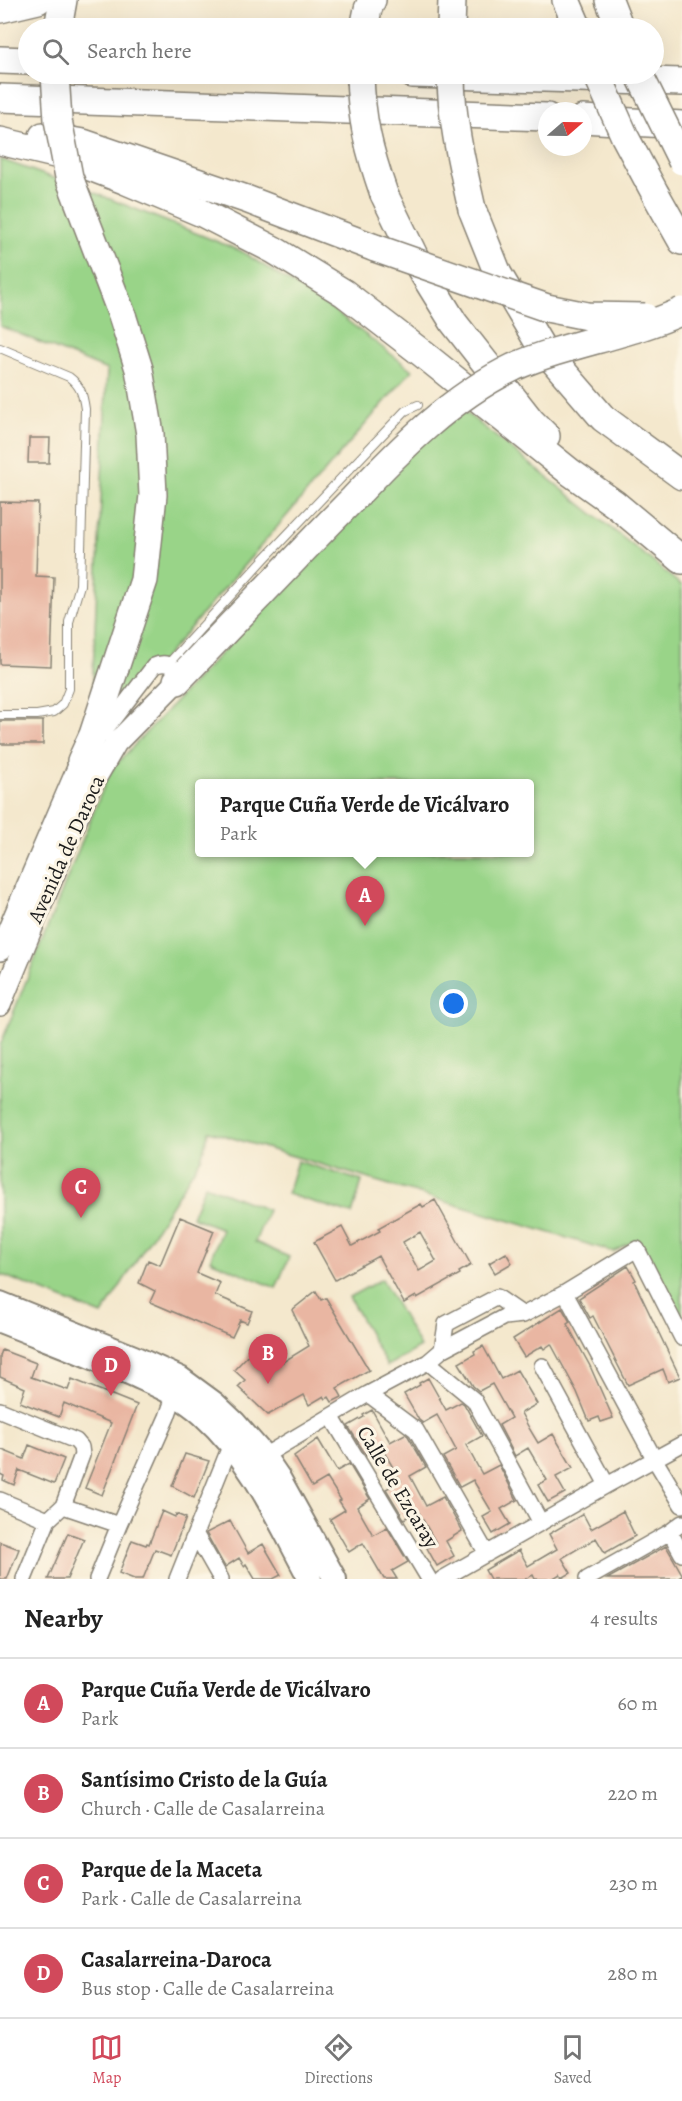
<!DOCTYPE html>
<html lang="en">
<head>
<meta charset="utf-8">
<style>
  body { margin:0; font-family:Alegreya,serif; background:#f6f6f6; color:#222 }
  .compass { position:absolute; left:538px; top:102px; width:54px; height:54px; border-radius:50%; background:#fff; box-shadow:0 6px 24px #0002; rotate:70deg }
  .you { position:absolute; left:454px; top:1004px; width:21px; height:21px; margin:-15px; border:4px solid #fff; border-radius:50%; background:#1a73e8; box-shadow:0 0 0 9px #1a73e833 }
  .badge { display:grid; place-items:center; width:39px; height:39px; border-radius:50%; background:#d1495b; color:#fff; font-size:20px; font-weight:700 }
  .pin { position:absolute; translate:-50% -50px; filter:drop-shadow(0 2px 3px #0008) }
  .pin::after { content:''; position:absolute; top:32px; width:21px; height:18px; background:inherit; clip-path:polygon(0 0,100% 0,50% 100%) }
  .popup { position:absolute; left:195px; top:779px; width:339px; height:78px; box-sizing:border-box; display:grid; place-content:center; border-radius:6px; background:#fff; filter:drop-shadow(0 2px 4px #0005); font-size:20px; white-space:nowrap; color:#767676 }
  .popup b { font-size:22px; color:#222 }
  .popup::after { content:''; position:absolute; left:50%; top:100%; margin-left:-12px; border:12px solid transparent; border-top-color:#fff }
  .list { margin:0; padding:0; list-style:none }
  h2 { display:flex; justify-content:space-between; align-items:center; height:78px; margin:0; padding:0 24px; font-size:26px }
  h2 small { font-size:20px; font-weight:400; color:#767676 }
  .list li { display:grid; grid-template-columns:39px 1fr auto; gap:18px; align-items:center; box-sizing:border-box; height:90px; padding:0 24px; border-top:2px solid #e0e0e0 }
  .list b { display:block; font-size:22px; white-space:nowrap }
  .list p { margin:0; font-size:20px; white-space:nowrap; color:#767676 }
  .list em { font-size:20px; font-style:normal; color:#767676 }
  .icon { flex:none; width:33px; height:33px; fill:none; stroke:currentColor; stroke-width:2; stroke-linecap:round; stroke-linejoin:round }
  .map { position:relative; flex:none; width:682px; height:1579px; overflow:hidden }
  .search { position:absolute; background:#fff; box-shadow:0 6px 24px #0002; left:18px; right:18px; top:18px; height:66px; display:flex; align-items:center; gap:15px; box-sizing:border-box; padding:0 21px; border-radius:33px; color:#767676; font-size:22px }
  .sheet { height:438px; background:#fff }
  nav { display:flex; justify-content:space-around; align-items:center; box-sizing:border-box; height:84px; border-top:2px solid #e0e0e0; background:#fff; font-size:16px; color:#767676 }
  nav a { display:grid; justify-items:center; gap:3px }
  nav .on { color:#d1495b }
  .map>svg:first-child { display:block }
  .green { fill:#99d488; stroke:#5a7852; stroke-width:1.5; fill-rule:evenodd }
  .building { fill:#e9b6a2; fill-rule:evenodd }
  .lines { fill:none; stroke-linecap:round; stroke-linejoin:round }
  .lane-casing { stroke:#888274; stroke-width:10 }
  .street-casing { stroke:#888274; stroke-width:18 }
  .secondary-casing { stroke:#888274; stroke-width:24 }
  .primary-casing { stroke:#888274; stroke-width:26 }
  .highway-casing { stroke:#888274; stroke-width:30 }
  .lane { stroke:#fff; stroke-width:8 }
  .street { stroke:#fff; stroke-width:15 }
  .secondary { stroke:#fff; stroke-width:21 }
  .primary { stroke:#fff; stroke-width:22 }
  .highway { stroke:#fff; stroke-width:27 }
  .highway-bridge-casing { stroke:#888274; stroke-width:30; stroke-linecap:butt }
  .highway-bridge { stroke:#fff; stroke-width:27 }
  .labels { text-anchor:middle; stroke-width:6; stroke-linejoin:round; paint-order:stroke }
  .street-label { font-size:21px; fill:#1c1c1c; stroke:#fcf5e5 }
</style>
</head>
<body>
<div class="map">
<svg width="682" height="1579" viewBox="0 0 682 1579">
  <rect width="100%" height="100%" fill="#fcf5e5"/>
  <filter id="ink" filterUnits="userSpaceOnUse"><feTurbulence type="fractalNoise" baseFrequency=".0167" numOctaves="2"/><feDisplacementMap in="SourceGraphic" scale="12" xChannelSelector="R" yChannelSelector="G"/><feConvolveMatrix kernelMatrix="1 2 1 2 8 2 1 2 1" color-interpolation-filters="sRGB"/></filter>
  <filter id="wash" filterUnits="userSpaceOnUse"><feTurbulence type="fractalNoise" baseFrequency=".008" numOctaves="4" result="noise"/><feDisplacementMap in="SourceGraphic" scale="24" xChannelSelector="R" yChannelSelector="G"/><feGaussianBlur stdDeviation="1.35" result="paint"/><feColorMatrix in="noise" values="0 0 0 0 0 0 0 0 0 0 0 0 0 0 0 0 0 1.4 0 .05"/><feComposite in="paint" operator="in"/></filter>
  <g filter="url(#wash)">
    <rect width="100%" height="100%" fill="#f4e8cd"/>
    <path class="green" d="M0,159L95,193L241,251L332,309L412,370L94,740L93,672L107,370L0,326Z
      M460,408L651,560L682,586V1322L637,1239L614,1252L209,1131L201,1158L102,1315L0,1274V1046L110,771L431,430ZM200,784H530V852H200Z
      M297,1161L362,1181L352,1214L287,1194Z
      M205,1185L268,1210L255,1242L289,1257L276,1288L210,1260L222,1229L192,1217Z
      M382,1279L420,1347L387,1366L349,1297Z"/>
    <g id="blocks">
      <path class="building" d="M29,438H50L49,463H28Z
        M0,502L38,503L36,576L54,577L51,666L0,664Z
        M0,721H43V744H0Z
        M435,1200L471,1265L459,1272L460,1274L417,1298L416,1296L404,1303L378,1256L335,1280L314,1242L342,1227L352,1246L380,1231L378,1228L421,1204L423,1207ZM420,1232L436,1261L419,1271L403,1242Z
        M180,1217L214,1231L197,1273L220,1283L215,1295L252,1311L247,1323L240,1320L232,1337L150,1302L155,1291L139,1283L148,1260L160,1265Z
        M506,1253L512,1263L495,1273L489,1263Z
        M628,1266L636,1280L634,1281L680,1377L668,1382L663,1369L628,1385L593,1316L590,1318L579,1298Z
        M316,1291L321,1300L326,1298L369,1370L337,1388L342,1397L332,1402L329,1397L326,1399L324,1396L309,1405L304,1395L268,1415L238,1387L245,1380L234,1370L254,1349L267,1360L283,1362L309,1346L292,1310Z
        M562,1308L570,1322L567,1324L590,1366L613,1418L601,1422L599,1417L589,1421L577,1392L551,1344L544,1349L542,1346L524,1357L513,1339Z
        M483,1346L501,1379L517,1370L537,1404L521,1413L529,1428L538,1443L553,1434L573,1468L556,1477L565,1493L548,1502L538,1485L547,1480L528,1448L515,1456L499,1425L511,1418L492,1384L479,1391L473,1386L459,1363L475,1354L474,1351Z
        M2,1350L36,1363L31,1377L68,1390L72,1379L137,1405L102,1495L85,1488L111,1423L64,1403L59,1417L20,1402L25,1388L0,1377V1356Z
        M428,1378L446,1410L461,1402L464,1404L482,1436L466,1445L478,1467L482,1474L499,1465L517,1500L501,1509L510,1524L493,1534L483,1517L492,1512L473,1480L460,1487L443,1457L456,1450L437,1415L423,1423L419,1420L404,1394L420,1385L419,1383Z
        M372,1410L390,1442L405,1434L408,1436L426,1467L410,1476L426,1506L443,1497L462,1531L446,1541L454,1556L437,1566L427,1548L436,1543L418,1511L404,1519L386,1489L401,1481L381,1447L366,1455L348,1426L364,1417L363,1415Z
        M318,1439L337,1471L349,1464L370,1499L357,1507L373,1535L387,1527L408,1562L392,1571L397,1579H384L363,1543L349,1552L330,1519L345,1510L339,1501L341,1500L327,1478L312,1487L294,1456Z
        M29,1445L64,1459L54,1484L19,1470L14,1485L3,1480L4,1476L0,1474V1449L24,1459Z
        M185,1454L209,1461L194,1498L172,1486Z
        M162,1511L175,1517L176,1514L186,1518L171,1555L155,1549L143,1579H134L119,1573L132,1540L146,1545L147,1543L149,1544Z
        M623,1511L635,1536L605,1553L596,1538L562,1558L571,1573L562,1578L560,1574L552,1579H535L533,1575L525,1579H490L485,1570L519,1550L528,1566L550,1553L557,1549L549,1534L583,1514L591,1529Z
        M230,1521L248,1553L263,1544L281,1575L273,1579H255L246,1564L244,1566L239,1558L225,1567L206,1533Z
        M68,1533L84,1539L67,1579H48Z
        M0,1542L19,1549L7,1579H0Z
        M666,1546L682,1574V1576L677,1579H607Z"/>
    </g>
  </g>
  <g filter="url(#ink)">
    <use href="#blocks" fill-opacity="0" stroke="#888274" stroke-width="1.5"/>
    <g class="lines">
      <defs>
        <path id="lane" d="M0,348L69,377C81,386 83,395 85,409L80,585L69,622V689L63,704L54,712L37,715H0
          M168,664L266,557L405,411L418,405"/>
        <path id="street" d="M101,735L154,666C167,660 178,667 177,681
          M565,1293L655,1460L682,1505
          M442,1350L446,1324L497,1297L523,1315
          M428,1362L474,1400L541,1523
          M542,1366L607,1485
          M368,1394L416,1430L487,1554
          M0,1410L76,1441L81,1447L82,1455L63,1506L48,1520L24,1579
          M331,1416L429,1579
          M264,1456L368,1394L428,1362L442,1350L504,1317L523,1315L565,1293L637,1249L682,1338
          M0,1500L48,1520
          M63,1506L119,1525
          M670,1532L682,1554
          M196,1535L221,1579
          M97,1579L119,1525L167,1417L175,1394
          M177,1579L231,1444
          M442,1579L607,1485L682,1444
          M587,1579L670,1532L682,1523"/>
        <path id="secondary" d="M0,950L81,761
          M0,1005L88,791L116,743L177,681"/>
        <path id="primary" d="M0,1303L134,1357L180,1378L214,1403L235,1423L264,1456L279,1478L335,1579
          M0,1321C45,1339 91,1356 136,1376C160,1387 184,1397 203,1415C252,1459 279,1522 310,1579"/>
        <path id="highway" d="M566,0L578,28
          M609,0L620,28
          M0,9L38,0
          M58,28L63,0
          M364,28L368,9L372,0
          M451,28L452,0
          M0,60L28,61
          M412,74L682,82
          M0,98L547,117
          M583,119L682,125
          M43,136L83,143L246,199L375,248
          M0,141L59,155L124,180L202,213L274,250L344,293L423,354L570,472L615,504L682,560
          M384,194L420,268L454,323L531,421L546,436
          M656,195L682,241
          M472,209L498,274L540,345L603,418L682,476
          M177,681L261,594
          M81,761L93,735L144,580L153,495L150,434L139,369L122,315"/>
      </defs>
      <use href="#lane" class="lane-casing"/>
      <use href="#street" class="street-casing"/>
      <use href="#secondary" class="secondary-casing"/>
      <use href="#primary" class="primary-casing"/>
      <use href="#highway" class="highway-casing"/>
      <use href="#lane" class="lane"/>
      <use href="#street" class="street"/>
      <use href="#secondary" class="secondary"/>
      <use href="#primary" class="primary"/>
      <use href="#highway" class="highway"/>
      <defs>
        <path id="highway-bridge" d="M55,74L58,120L69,177L122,315
          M360,74C361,119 369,151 384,194
          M451,74C451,119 462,164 472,209
          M597,74L625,137L656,195
          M639,74L682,161
          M375,248L547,308L587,316L645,317
          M261,594C292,562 322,530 353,499C400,449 451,397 514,367C568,343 628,336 682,311"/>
      </defs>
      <use href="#highway-bridge" class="highway-bridge-casing"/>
      <use href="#highway-bridge" class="highway-bridge"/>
    </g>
  </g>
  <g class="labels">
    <g class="street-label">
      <text transform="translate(66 849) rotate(-66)" y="7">Avenida de Daroca</text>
      <text transform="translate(398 1487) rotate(59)" y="7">Calle de Ezcaray</text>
    </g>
  </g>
</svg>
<svg class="compass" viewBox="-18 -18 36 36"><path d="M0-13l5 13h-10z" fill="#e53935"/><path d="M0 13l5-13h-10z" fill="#767676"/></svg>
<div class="you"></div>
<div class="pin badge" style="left:365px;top:926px">A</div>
<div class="popup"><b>Parque Cuña Verde de Vicálvaro</b>Park</div>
<div class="pin badge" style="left:268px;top:1384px">B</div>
<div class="pin badge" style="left:81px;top:1218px">C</div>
<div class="pin badge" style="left:111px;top:1396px">D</div>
<div class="search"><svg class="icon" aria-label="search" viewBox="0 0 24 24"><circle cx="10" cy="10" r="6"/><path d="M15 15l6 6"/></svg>Search here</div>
</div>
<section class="sheet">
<h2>Nearby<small>4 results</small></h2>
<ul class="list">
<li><span class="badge">A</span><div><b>Parque Cuña Verde de Vicálvaro</b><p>Park</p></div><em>60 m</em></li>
<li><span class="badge">B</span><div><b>Santísimo Cristo de la Guía</b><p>Church · Calle de Casalarreina</p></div><em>220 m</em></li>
<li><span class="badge">C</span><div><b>Parque de la Maceta</b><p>Park · Calle de Casalarreina</p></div><em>230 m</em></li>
<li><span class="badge">D</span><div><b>Casalarreina-Daroca</b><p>Bus stop · Calle de Casalarreina</p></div><em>280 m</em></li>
</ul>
</section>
<nav>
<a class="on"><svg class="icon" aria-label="map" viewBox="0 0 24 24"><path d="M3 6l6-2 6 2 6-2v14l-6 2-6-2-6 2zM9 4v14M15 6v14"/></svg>Map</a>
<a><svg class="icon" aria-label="directions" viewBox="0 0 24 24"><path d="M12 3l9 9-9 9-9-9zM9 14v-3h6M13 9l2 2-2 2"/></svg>Directions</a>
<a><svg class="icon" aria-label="saved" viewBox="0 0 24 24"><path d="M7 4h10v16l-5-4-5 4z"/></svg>Saved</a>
</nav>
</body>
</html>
